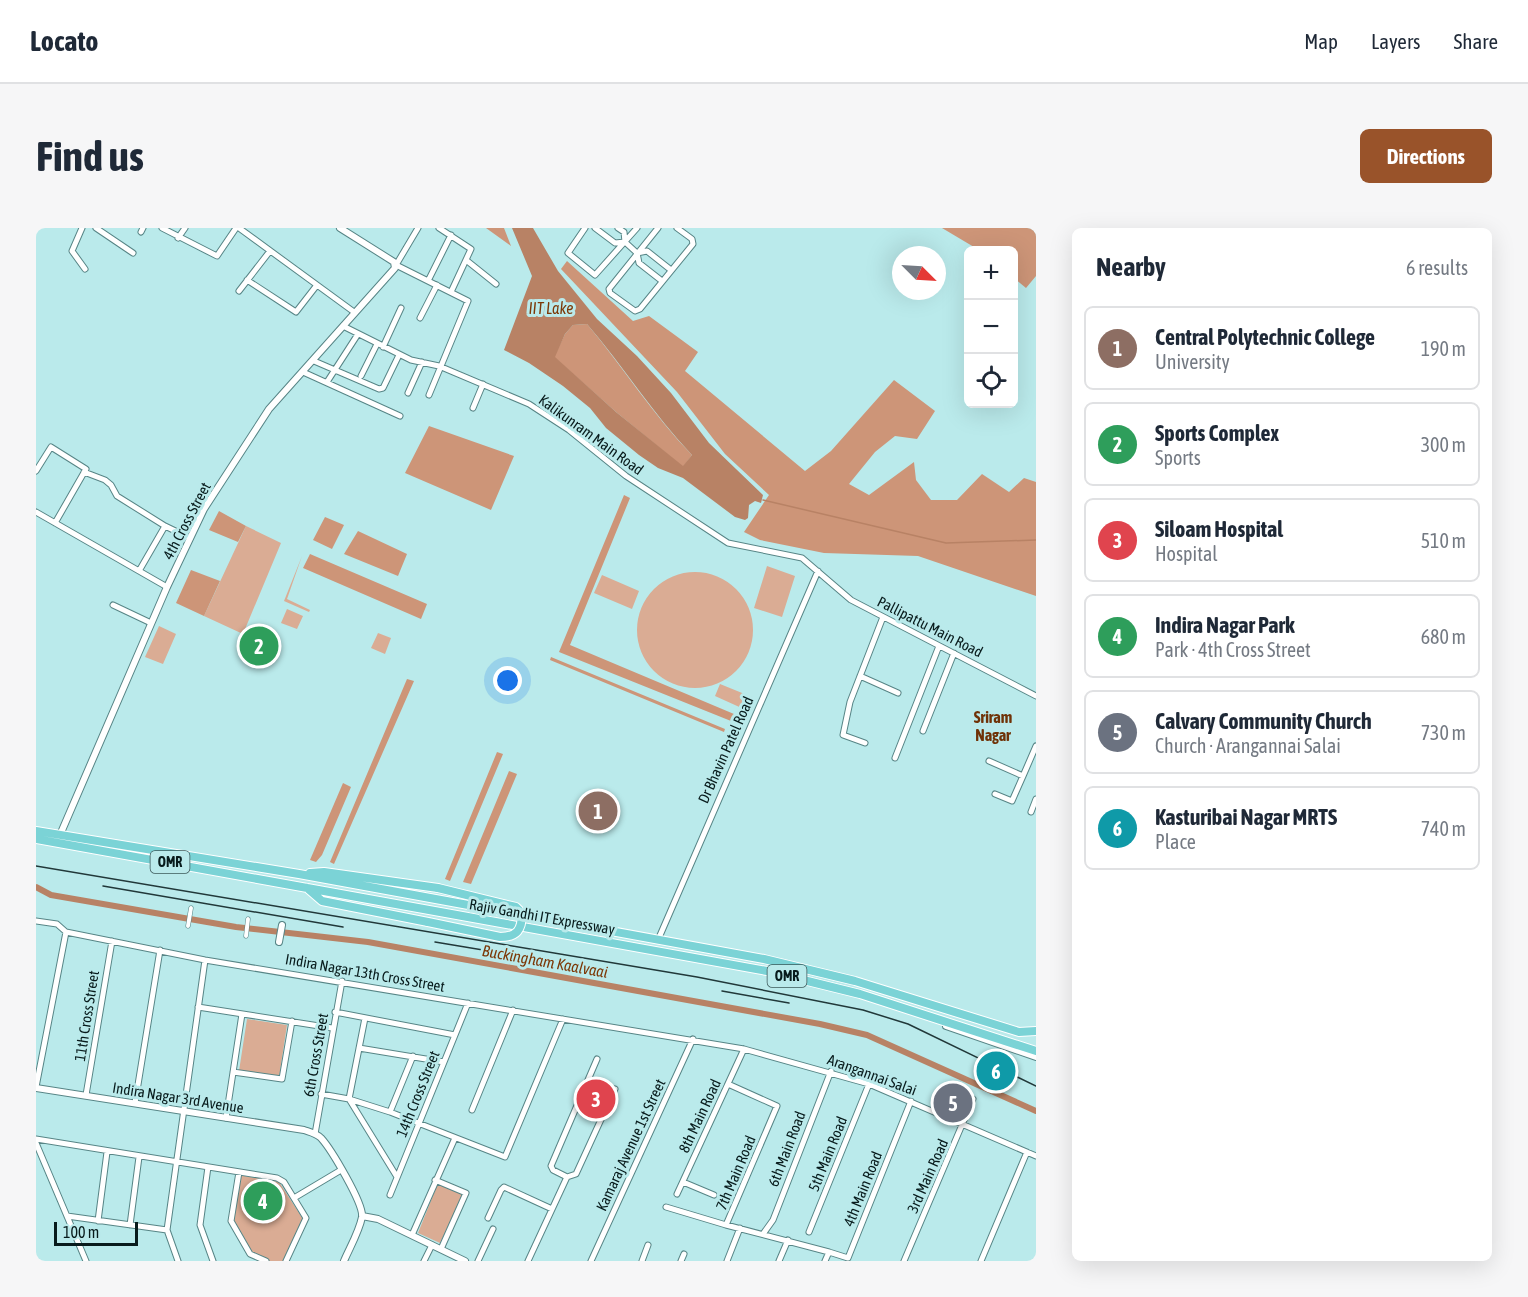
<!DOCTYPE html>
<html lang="en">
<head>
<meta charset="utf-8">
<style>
  body { margin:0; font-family:"Asap Condensed",sans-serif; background:#f6f6f7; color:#1f2937 }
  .controls { position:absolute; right:18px; top:18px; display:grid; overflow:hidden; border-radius:9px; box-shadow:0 6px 24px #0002 }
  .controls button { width:54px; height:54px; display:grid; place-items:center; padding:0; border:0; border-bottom:2px solid #e0e1e3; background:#fff; color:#1f2937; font:30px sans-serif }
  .compass { position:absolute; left:856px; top:18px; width:54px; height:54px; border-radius:50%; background:#fff; box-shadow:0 6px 24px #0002; rotate:114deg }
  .scale { position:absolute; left:18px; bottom:15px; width:84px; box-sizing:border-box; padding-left:6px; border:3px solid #081b1c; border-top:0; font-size:16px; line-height:21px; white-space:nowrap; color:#081b1c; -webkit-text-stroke:4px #baeaeb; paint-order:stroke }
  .you { position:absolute; left:472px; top:453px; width:21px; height:21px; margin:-15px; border:4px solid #fff; border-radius:50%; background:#1a73e8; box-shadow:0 0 0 9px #1a73e833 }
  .badge { display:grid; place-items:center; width:39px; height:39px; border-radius:50%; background:#99532a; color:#fff; font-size:20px; font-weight:700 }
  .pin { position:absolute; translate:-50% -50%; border:3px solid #fff; box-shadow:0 2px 6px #0006 }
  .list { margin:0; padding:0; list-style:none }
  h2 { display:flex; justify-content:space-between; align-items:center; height:78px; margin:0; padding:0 24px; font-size:26px }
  h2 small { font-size:20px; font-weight:400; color:#747a83 }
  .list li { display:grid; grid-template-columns:39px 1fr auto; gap:18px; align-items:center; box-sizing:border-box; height:84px; margin:0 12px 12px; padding:0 12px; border:2px solid #e0e1e3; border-radius:9px }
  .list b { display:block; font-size:22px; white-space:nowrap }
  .list p { margin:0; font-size:20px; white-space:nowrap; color:#747a83 }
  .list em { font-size:20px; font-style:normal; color:#747a83 }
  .icon { flex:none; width:33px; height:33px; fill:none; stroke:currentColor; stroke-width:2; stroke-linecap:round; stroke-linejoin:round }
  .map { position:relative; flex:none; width:1000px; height:1033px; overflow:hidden; border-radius:9px }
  header { display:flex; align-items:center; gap:36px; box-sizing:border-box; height:84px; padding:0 30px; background:#fff; border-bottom:2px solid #e0e1e3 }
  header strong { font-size:28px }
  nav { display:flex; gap:33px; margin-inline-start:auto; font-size:21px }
  .intro { display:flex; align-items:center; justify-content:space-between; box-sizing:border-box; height:144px; padding:0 36px }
  h1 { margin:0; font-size:42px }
  .button { padding:15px 27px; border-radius:9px; background:#99532a; color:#fff; font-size:21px; font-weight:700 }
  main { display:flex; gap:36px; padding:0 36px }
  aside { flex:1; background:#fff; border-radius:9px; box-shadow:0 6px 24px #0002 }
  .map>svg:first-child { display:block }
  .green { fill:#daac94 }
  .forest { fill:#cd9578 }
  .water { fill:#b88265; fill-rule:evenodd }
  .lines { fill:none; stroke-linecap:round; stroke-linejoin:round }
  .stream { stroke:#b88265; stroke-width:1.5 }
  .canal { stroke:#b88265; stroke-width:6 }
  .pedestrian-casing { stroke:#578586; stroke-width:5 }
  .minor-casing { stroke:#578586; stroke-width:7 }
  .tertiary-casing { stroke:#578586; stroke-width:8 }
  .primary-casing { stroke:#fff; stroke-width:10 }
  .pedestrian { stroke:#fff; stroke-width:4 }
  .minor { stroke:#fff; stroke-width:5 }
  .tertiary { stroke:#fff; stroke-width:6 }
  .primary { stroke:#7bd3d6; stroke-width:8 }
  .rail { stroke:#213839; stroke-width:1.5 }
  .primary-bridge-casing { stroke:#fff; stroke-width:10; stroke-linecap:butt }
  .primary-bridge { stroke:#7bd3d6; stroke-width:8 }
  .labels { text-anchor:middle; stroke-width:6; stroke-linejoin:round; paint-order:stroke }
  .shield { fill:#baeaeb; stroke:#3d595a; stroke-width:1.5 }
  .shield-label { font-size:14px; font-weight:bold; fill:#081b1c }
  .street-label { font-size:15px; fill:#081b1c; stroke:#baeaeb }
  .water-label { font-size:16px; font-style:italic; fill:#7c3807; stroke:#baeaeb }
  .neighbourhood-label { font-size:16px; font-weight:bold; fill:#6f3207; stroke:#baeaeb }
</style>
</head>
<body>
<header>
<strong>Locato</strong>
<nav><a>Map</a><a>Layers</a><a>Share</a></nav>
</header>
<div class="intro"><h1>Find us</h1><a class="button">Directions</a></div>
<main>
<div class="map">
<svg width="1000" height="1033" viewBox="0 0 1000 1033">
  <rect width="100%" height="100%" fill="#baeaeb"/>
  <path class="green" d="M210,298L245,315L207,406L168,388Z
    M266,328L251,371L274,382L273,384L248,373Z
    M731,338L759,348L746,389L718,380Z
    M601 402a58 58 0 1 1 116 0a58 58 0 1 1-116 0Z
    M566,347L603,363L596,381L558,365Z
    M251,381L267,388L261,401L245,395Z
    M123,398L140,406L127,436L109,429Z
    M342,405L355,410L349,426L335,420Z
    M684,456L716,469L710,482L679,468Z
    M211,791L251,797L243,850L203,843Z
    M203,947L243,954L267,991L249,1033H231L215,1025L197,993Z
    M402,955L427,966L404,1015L382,1005Z"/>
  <path class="forest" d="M450,0H468L475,18Z
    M906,0H1000V48L990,60L978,50V22H943Z
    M531,33L597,93L613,88L662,124L649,143L769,243L795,223L858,152L899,183L881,211L859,208L839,224L813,256L833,267L878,234L880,252L895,272H921L946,246L973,264L988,250L1000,254V368L882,328L788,325L724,312L708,304L733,267L689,226L641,164L525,41Z
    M551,96C587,139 617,187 656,227L647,239L580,184L518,129L529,106L537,97Z
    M393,198L478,228L455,282L369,245Z
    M588,267L594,270L534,417L698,486L695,493L523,424Z
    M183,283L210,298L202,314L173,302Z
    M289,289L308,297L296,321L277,312Z
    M322,303L371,326L362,348L308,326Z
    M274,326L391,376L385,391L267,340Z
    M155,342L184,353L168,388L140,375Z
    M515,429L689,501L688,504L514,432Z
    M371,451L378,453L298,636L294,634Z
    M461,524L467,526L414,653L409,651Z
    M473,543L481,546L435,656L427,654Z
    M307,555L315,559L286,627L280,634L274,632Z"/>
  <path class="water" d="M476,0H497L522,43L561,91L601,128L635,165L673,215L727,267L725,275L719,273L713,277L712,290L709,292L699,289L647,250L622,240L603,227L570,200L554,180L527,158L493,135L468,122L496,48ZM551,96C588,139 617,186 656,227L647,238L580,184L519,129L529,106L537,97Z"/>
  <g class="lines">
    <path class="stream" d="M727,272L910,315L1000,312"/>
    <path class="canal" d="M0,659L15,667L200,699L332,714L784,796L831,807L1000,883"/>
    <defs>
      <path id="pedestrian" d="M152,698L155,680
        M210,708L212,691"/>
      <path id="minor" d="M46,0L36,23L49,41
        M60,0L97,25
        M126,0L181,28L200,0
        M203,0L318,84
        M382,0L360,37L432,73L393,167
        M403,0L435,21L415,64
        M549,0L532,25L559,47L601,0
        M559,0L579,15L589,14L601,25L603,35L626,53
        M582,0L588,4L589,14
        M622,0L573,61L574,65L599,83L604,81L657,16L656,11L641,0
        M105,4L107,0
        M142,10L149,0
        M601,25L611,23L635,42
        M430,32L460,56
        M211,52L260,84L281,57
        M392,53L415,7
        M203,63L234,23
        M384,90L401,57
        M307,98L375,132L403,138L493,176L533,202L590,248L692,315L766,330L815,372L1000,468
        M347,119L365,80
        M278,133L343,161L347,160L363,127
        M267,144L364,188
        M325,148L341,116
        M291,154L322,106
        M372,165L386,134
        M437,180L447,156
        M0,243L15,219L50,241L19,295
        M48,244L69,252L75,257L81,268L129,298L103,343
        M0,284L131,359
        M129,298L154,310
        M77,377L115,395
        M824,448L862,465
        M887,503L918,425
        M829,515L807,507L814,474L847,389
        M859,530L903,418
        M953,533L987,548L1000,518
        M959,566L976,573L987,548
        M995,584L1000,571
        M0,693L21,696L30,704L169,732L708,821L833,856L1000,928
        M622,712L782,343
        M162,779L296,800
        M299,784L419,807
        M329,790L313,871L361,949
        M323,820L408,834
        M561,831L515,938L517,942L531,949L540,946L579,861
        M197,844L246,851L256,793
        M0,859L30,704
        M285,866L313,871L354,884L469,929L527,791
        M50,867L76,713
        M99,875L124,722
        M436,882L477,782
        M354,884L377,828
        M190,890L206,786
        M279,906L306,753
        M0,911L241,950L248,954L270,990L250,1033
        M0,915L50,1033
        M172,939L164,997L177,1033
        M203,944L195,993L214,1026L230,1033
        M399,952L430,965L405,1021
        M647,954L678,967
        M641,966L708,821
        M354,967L432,775
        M258,970L305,942
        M630,979L690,997L741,878L692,856
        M31,988L131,1002
        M452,990L465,962L468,959L516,981
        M62,993L71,924
        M94,997L103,929
        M690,997L793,1024
        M773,1004L833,856
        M727,1006L737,992L795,843
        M376,1007L419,910
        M142,1033L131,1002L169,732
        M388,1033L396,1017
        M442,1033L457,1001
        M492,1033L531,949
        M555,1033L657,811
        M606,1033L612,1017
        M645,1033L648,1026
        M691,1033L704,1000
        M743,1033L752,1012
        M789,1033L793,1024L812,1030L875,873
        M868,1033L937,871
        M945,1033L991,924"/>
      <path id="tertiary" d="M24,607L131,359L168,281L233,181L359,40L358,34L304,0
        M243,714L246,697
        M910,798L1000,829
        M0,860L268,902C274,904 280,905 285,910C295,921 328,976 326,989C323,1004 314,1019 308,1033
        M326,988L342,991L429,1033"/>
      <path id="primary" d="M0,603L263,646L728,731L819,753L983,804L1000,803
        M0,611L731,743L824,766L1000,823
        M274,645L288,644L402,660
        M271,660L286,673L392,694"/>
    </defs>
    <use href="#pedestrian" class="pedestrian-casing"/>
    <use href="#minor" class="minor-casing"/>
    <use href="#tertiary" class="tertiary-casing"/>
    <use href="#primary" class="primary-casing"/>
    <use href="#pedestrian" class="pedestrian"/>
    <use href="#minor" class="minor"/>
    <use href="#tertiary" class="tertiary"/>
    <use href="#primary" class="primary"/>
    <path class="rail" d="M0,638L661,749L827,782L872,796L1000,858
      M67,658L307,699
      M399,714L567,742
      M686,763L753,775"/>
    <defs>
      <path id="primary-bridge" d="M392,694L464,709C481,709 486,702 486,685L480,679L402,660"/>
    </defs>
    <use href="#primary-bridge" class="primary-bridge-casing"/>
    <use href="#primary-bridge" class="primary-bridge"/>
  </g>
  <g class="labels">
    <g class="shield">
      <rect x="114.5" y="623" width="39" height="22" rx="4.5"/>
      <rect x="731.5" y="737" width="39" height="22" rx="4.5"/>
    </g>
    <g class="shield-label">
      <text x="134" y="639">OMR</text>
      <text x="751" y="753">OMR</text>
    </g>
    <g class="street-label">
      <text transform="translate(555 207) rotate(36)" y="5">Kalikunram Main Road</text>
      <text transform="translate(151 293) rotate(-62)" y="5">4th Cross Street</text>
      <text transform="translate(894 399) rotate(27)" y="5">Pallipattu Main Road</text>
      <text transform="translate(690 522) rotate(-66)" y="5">Dr Bhavin Patel Road</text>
      <text transform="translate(506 689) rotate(10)" y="5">Rajiv Gandhi IT Expressway</text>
      <text transform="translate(329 745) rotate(10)" y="5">Indira Nagar 13th Cross Street</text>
      <text transform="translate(51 788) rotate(-81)" y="5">11th Cross Street</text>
      <text transform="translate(280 827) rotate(-80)" y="5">6th Cross Street</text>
      <text transform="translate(836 847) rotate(20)" y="5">Arangannai Salai</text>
      <text transform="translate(382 866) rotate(-68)" y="5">14th Cross Street</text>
      <text transform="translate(142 870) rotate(9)" y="5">Indira Nagar 3rd Avenue</text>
      <text transform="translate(664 888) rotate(-65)" y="5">8th Main Road</text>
      <text transform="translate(595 917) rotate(-65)" y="5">Kamaraj Avenue 1st Street</text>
      <text transform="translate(751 921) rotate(-69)" y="5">6th Main Road</text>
      <text transform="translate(792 926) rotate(-68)" y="5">5th Main Road</text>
      <text transform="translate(700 945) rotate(-67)" y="5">7th Main Road</text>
      <text transform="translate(892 948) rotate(-66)" y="5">3rd Main Road</text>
      <text transform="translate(827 961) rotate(-68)" y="5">4th Main Road</text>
    </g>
    <g class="water-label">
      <text x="515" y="86">IIT Lake</text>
      <text transform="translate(509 733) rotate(10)" y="6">Buckingham Kaalvaai</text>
    </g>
    <g class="neighbourhood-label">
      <text x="957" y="495">Sriram<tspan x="957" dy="18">Nagar</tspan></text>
    </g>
  </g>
</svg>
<div class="controls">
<button>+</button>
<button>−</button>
<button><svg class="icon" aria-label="locate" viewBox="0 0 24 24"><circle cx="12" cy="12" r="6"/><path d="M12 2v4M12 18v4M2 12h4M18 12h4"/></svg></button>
</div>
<svg class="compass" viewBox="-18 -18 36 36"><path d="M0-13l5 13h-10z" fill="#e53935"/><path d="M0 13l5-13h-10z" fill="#747a83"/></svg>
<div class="scale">100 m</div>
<div class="you"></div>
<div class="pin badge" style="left:562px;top:583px;background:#8d6e63">1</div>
<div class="pin badge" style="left:223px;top:418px;background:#2e9e5b">2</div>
<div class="pin badge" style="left:560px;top:871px;background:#e0444e">3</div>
<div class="pin badge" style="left:227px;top:973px;background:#2e9e5b">4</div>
<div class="pin badge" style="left:917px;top:875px;background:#6b7280">5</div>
<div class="pin badge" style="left:960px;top:843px;background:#0f9aa8">6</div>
</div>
<aside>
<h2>Nearby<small>6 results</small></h2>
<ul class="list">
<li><span class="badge" style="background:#8d6e63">1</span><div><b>Central Polytechnic College</b><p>University</p></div><em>190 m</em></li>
<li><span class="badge" style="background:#2e9e5b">2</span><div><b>Sports Complex</b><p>Sports</p></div><em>300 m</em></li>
<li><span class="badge" style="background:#e0444e">3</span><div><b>Siloam Hospital</b><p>Hospital</p></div><em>510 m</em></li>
<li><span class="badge" style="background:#2e9e5b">4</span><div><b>Indira Nagar Park</b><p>Park · 4th Cross Street</p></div><em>680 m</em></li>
<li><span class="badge" style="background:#6b7280">5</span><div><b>Calvary Community Church</b><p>Church · Arangannai Salai</p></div><em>730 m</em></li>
<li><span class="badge" style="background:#0f9aa8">6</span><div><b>Kasturibai Nagar MRTS</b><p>Place</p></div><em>740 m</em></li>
</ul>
</aside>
</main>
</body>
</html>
